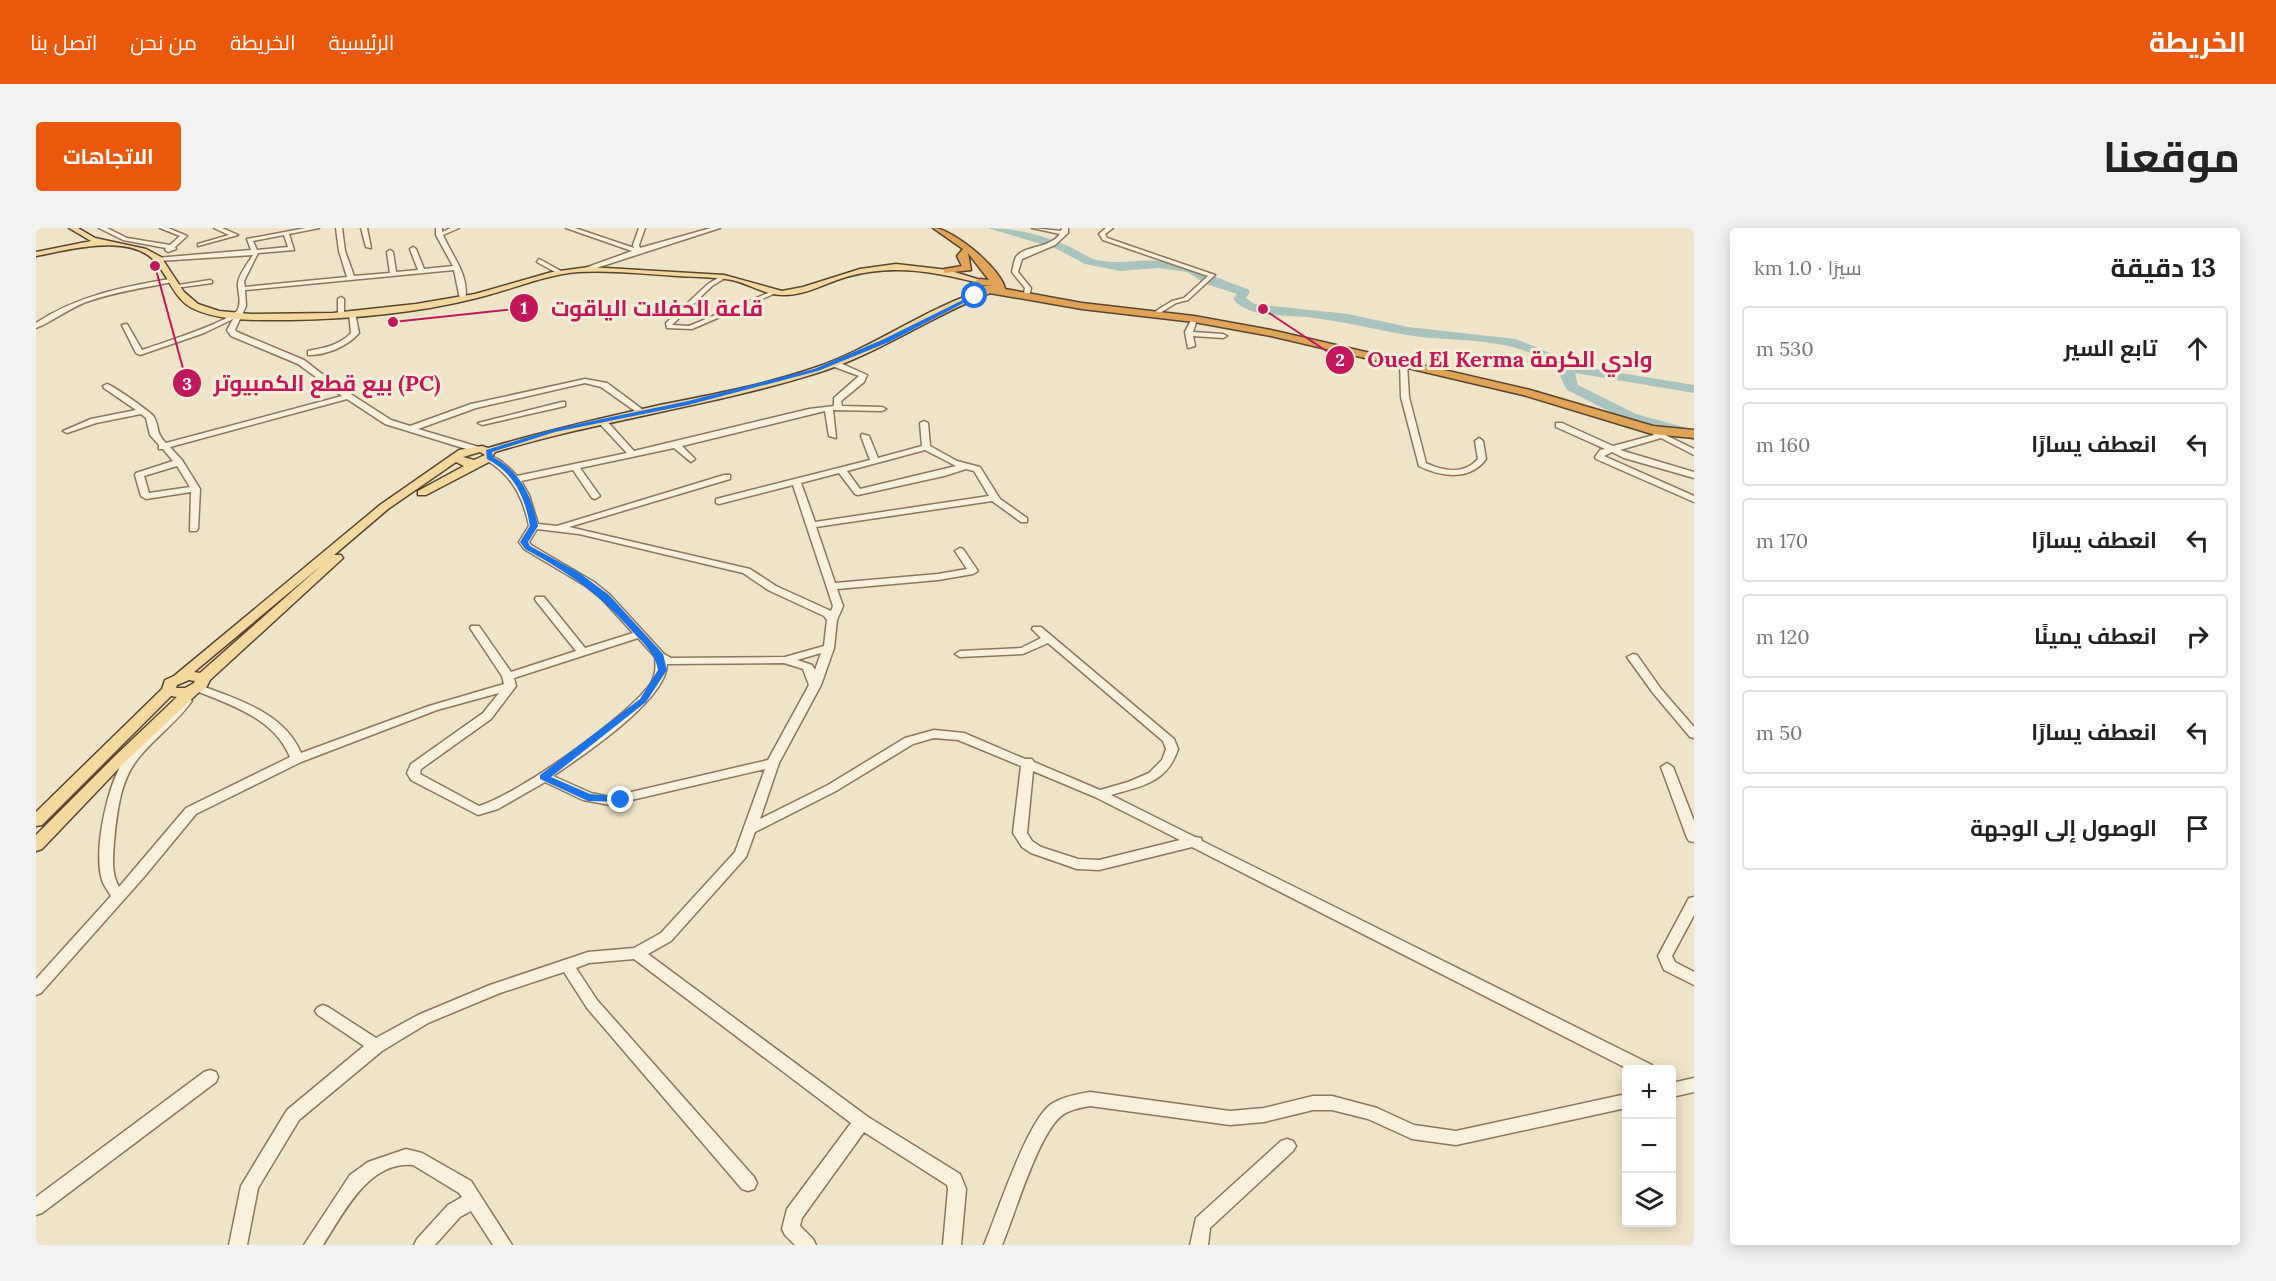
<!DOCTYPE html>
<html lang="ar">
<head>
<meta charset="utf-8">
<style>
  body { margin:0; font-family:Lora,Cairo,serif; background:#f2f2f2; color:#222; direction:rtl }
  .controls { position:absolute; right:18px; bottom:18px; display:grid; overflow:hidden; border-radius:6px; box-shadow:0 3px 15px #0003 }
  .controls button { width:54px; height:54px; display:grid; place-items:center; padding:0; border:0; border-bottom:2px solid #e0e0e0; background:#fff; color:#222; font:30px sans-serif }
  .stop { position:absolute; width:18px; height:18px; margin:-14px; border:4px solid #1a73e8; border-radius:50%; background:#fff }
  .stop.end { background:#1a73e8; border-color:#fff; box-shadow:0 2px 6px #0008 }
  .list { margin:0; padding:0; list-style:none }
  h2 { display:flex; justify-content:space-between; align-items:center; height:78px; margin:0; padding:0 24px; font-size:26px }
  h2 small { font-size:20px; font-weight:400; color:#767676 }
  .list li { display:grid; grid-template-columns:39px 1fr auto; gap:18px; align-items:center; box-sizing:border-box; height:84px; margin:0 12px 12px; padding:0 12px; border:2px solid #e0e0e0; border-radius:6px }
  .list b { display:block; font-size:22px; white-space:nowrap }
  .list em { font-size:20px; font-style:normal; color:#767676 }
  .icon { flex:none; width:33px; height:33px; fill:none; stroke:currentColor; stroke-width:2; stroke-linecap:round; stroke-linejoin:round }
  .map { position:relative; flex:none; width:1658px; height:1017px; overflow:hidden; direction:ltr; border-radius:6px }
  header { display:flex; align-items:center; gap:36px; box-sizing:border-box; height:84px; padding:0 30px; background:#ea580c; color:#fff }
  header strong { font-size:28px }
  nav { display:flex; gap:33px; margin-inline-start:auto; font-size:21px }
  .intro { display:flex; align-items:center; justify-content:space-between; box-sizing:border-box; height:144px; padding:0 36px }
  h1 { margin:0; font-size:42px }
  .button { padding:15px 27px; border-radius:6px; background:#ea580c; color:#fff; font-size:21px; font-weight:700 }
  main { display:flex; gap:36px; padding:0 36px }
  aside { flex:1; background:#fff; border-radius:6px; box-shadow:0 3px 15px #0003 }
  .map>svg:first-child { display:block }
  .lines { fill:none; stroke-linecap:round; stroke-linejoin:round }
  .river { fill:#a9c4bc; fill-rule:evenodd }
  .minor-casing { stroke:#8d765c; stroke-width:3 }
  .major-casing { stroke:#5b4430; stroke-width:3 }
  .highway-casing { stroke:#5b4430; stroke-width:3 }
  .minor { fill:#faf1dc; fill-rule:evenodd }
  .major { fill:#f3d9a0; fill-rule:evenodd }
  .highway { fill:#e0a458; fill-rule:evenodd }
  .route { fill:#1a73e8 }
  .leader { fill:none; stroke:#c2185b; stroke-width:2 }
  .callout-dot { fill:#c2185b; stroke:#f7eed8; stroke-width:2 }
  .mark-label { font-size:18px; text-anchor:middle; font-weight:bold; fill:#fff }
  .callout-label { font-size:22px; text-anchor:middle; font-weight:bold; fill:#c2185b; stroke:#f7eed8; stroke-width:6; stroke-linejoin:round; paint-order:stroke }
</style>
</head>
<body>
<header>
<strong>الخريطة</strong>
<nav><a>الرئيسية</a><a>الخريطة</a><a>من نحن</a><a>اتصل بنا</a></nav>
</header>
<div class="intro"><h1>موقعنا</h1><a class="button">الاتجاهات</a></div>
<main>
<aside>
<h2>13 دقيقة<small>سيرًا · 1.0 km</small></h2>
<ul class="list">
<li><svg class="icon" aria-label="ahead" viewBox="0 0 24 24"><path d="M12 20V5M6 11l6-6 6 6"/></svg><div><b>تابع السير</b></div><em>530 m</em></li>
<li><svg class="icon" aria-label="left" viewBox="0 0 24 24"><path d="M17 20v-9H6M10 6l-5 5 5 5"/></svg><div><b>انعطف يسارًا</b></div><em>160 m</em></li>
<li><svg class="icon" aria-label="left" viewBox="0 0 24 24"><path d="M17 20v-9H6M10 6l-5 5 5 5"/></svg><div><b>انعطف يسارًا</b></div><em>170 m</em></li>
<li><svg class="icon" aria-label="right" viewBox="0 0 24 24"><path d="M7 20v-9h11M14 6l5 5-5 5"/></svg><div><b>انعطف يمينًا</b></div><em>120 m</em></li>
<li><svg class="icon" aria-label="left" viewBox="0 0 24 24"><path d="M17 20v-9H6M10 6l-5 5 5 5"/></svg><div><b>انعطف يسارًا</b></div><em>50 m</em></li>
<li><svg class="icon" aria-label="arrive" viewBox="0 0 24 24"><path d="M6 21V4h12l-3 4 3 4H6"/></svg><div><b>الوصول إلى الوجهة</b></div></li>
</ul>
</aside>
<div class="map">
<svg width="1658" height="1017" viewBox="0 0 1658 1017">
  <rect width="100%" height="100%" fill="#f0e4c8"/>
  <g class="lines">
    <path class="river" d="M951,0C975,0 1004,6 1027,16C1039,20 1049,29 1061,32C1083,37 1103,31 1125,33C1157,36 1183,52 1212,61L1214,64L1210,70L1218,76L1312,86L1372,99L1480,111L1523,129L1529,136L1658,157V165L1539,145L1542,157L1600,186L1658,202V212L1590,192L1531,162C1525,152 1524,143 1514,136C1475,107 1416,115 1371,107C1337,101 1305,93 1271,89C1248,87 1213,90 1197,71L1201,66L1170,56L1151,44L1123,40L1084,43L1049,36L1019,20Z"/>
    <defs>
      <path id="minor" d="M63,0H71L91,10L134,17L144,8L124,0H132L151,8L139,19L140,21L132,24L129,22L130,20L87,12Z
        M178,0H186L202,7L162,18V16L193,7Z
        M270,0H283L253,6L258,22L222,25L208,53L209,59L311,49L303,23L300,0H306L309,23L318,48L354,45L351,24L354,22L357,24L360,44L382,42L374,21L377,19L380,21L388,41L417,38L400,7V0H406V4L415,0H423L407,7C416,28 434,48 429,72L424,71L418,42L209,62L210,78L199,102L201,104L268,132L299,156L355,192L374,198L435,176L549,151L571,155L606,181L599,183L565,159L549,155L440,180L382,201L443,219L444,221L440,224L349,196L311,171L134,219L146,232L164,261L162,301L160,303H154L155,264L110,271L105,268L99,247L100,245L137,233L127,221H123V217L114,207L110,190L105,186L60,195L31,205L27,203L55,191L100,182L68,160L67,158L71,156C79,159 115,184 118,189C124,200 119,204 130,215L306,168L262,136L195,108L191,102L197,91L168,105L104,127L100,125L86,97L91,96L106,122C123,116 197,93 202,81C206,72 201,62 202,55C203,46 212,35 217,27L122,33L120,30L215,22L211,11ZM248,7L252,19L221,22L217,13ZM141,238L154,259L113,265L108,248Z
        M325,0H331L335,20L330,19Z
        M530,0H539L598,20L597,17L603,0H609L603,17L604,20L675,0H684L551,43L548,41L549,40L596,23Z
        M996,0L1025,3L1026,0H1032V5L1019,17L986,31L982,44L995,60L994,65L991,67L988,65L989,60L976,44C977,40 978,33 980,29C989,17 1013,21 1024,6Z
        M1070,0H1077L1069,6L1071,10L1179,47L1152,72L1140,75L1124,85H1120V83L1136,73L1148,70L1172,48L1067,12L1063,6Z
        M503,31L525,43L526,44L521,45L501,34Z
        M687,47L689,48V50L676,58L636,97L653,98L737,63L742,64L656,101L631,100L630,95L672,56Z
        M134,51L136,52V54C107,60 78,64 50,74C32,81 17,93 0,100V95C41,68 86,59 134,51Z
        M174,52L176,53V55L139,60L136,58Z
        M305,69L308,71V86L305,88L302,86V71Z
        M316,83L319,85L323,105C311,119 290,127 272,127V123C288,120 304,117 315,105L313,85Z
        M1156,90L1161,91L1157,104L1187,106L1191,108L1187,110L1157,108L1159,118L1152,120L1149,104Z
        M796,134H802L831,147L828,154L805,173L806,178L846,179L850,181L846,183L797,182L800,210L793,208L789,183L646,218L659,231L655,234L638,220L544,240L564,268L559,271L556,270L537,242L485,253L493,267L502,296L521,298L688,247H694V251L533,299L714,341L740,358L795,383L797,378L757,257L683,276L680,275V271L834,232L825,208L826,206L833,208L842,230L886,218L884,195L888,193L892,195L894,218L921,233L944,239L964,271L991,290V294H985L956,273L780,299L799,355L902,346L931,341L919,323L924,320L927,321L942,343L937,346L902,352L801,361L807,378L801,392L798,420L785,457L743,535L724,591L792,557L869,510L898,502L928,505L989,531H996L998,534L1064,562L1092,554L1113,545L1126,532L1130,521L1127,513L1012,415L987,426L924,429L919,426L924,423L985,420L1005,410L996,401L997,399H1005L1138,511L1142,521C1131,555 1106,558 1075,567L1159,609L1165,610L1166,613L1616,837L1618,842H1594L1156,619L1063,642L1041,641L995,625L986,619L977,605L985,538L922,512L898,510L877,516L800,563L719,604L710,629L635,713L612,726L832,889L924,946L930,961L925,1017H907L912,961L911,957L828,904L766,990L764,998L777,1011L780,1017H759L749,1007L746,1001L751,981L815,895L598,731L553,735L540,740L561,772L718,949L721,955L718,961L712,963L706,961L551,780L528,744L464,765L392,795L346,823L263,892L222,960L211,1017H193L205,958L251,882L328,818L282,787L279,783L282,779L287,777L292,779L340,810L382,787L454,757L552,724L598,720L625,705L699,624L729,541L574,577L547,572L509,554L462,581L442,587L375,552L371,545L375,536L447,485L463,465L401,482L265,534L160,586L108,649L5,765L0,767V751L75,668C72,663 68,658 66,652C57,621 72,553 91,527C107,506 130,492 146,471H154L156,473C141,494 121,508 105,527C84,550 81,584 78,614C77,629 75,646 83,659L150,580L254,529C238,490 195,477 158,462L156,460L158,458H166C203,472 248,485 265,525L393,478L468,456L466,448L434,400L435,398H443L475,444L540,423L500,373L499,371L500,369H508L549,420L597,405L566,371L550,358L488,321L483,314L493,298C487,269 476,247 450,232V228C463,228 473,240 481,248L591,225L563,195V191H569L598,223L773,181L798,178V170L823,148L796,138ZM889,222L920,238L824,261L811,243ZM930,241L938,243L953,268L779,294L765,255L803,245L819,266L822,267L908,248ZM501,301L543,306L707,345L732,362L788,388L791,392L788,418L749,429L635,430L628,426L574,367L558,354L495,317L493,314ZM602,410L619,429C620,438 620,447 615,455C593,488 481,567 443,578L384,546L385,541L455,491L480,458L478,450ZM785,425L779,442L776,437L761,432ZM748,435L767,441L773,457L732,532L574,569L555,565L517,548C546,528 631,472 631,436ZM997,543L1059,569L1144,612L1063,632L1042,631L1005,619L996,613L991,605Z
        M1364,134L1371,136L1373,169L1390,235C1407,243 1428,247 1442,231L1439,213L1443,210L1447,213L1450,231C1434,253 1405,249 1383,238L1365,169Z
        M526,174H529V178L446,197L442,195Z
        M1520,195H1526L1577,218L1618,207L1613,203L1617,201L1658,221V227L1625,210L1584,222L1658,244V250L1588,230L1576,224L1568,228L1658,268V274L1560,231L1559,229L1564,222L1569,221L1520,199Z
        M1597,426L1601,427L1625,461L1658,499V510L1654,509L1617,465L1591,429Z
        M1631,535L1637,539L1658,593V614L1653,613L1651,610L1625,539Z
        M1658,669V687L1636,728L1639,734L1658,744V757L1628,742L1622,728L1653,670Z
        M174,842L180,844L182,849L180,854L6,985L0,987V969L168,844Z
        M1658,850V864L1636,869V855Z
        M1054,864L1194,883L1228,880L1277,868H1296L1341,880L1378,897L1420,903L1590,866V880L1420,917L1376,911L1332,891L1296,882H1277L1228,894L1194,897L1054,878C1043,880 1032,882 1024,889C1001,910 979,986 966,1017H948C961,986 990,896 1014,877C1025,869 1041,866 1054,864Z
        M1251,911L1257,913L1260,918L1257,923L1174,1000L1172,1017H1154L1160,990L1245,913Z
        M370,921L386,925L435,953L476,1017H457L435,983L424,989L399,1017H378L381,1011L412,977L426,969L423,965L377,937C332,933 308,985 287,1017H268L314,947L332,934Z"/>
      <path id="major" d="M33,0H42L59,10L110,21L125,29L148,64L162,76L183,83L215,86L297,85L380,76L439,66L516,44L553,39L688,47L746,63L767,59L824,41L860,36L912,42L951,54L947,56C901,44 858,35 810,49C790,55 770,67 749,67C730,68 714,56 696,52C678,49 660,49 642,48C609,46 575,42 542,44C507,47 475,62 441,70C381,85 316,91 254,92C223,92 184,94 156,80C139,71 133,51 122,37C98,3 33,22 0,28V24L55,13Z
        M951,61L955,63L954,65C895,88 842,126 781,145C676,178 565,192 459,224L453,234L390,267H382V263L428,238L420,234L352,281L298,327H305L307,330L174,452L170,460L162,465L89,534L6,621L0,623V607L79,528L141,469L135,468L6,597L0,598V584L126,461L129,452L138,448L344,277L423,222L446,218L452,220C509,203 566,190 624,177C675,167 728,157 778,140C838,120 890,79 951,61ZM444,224L449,227L438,232L427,229ZM286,337L164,445L158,444ZM153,452L159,453L158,455L149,460H140L141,457Z"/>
      <path id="highway" d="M897,0C917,0 967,43 969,61L1046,75L1158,88L1235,102L1494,162L1617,198L1658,202V210L1616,206L1487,167L1235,108L1158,94L1046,81L936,62L935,55L944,51L953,52L932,25L935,42L908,45V41L926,38L921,28L927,21ZM946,57L957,58H943Z"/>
    </defs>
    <use href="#minor" class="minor-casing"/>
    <use href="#major" class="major-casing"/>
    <use href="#highway" class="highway-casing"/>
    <use href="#minor" class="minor"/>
    <use href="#major" class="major"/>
    <use href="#highway" class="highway"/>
  </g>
  <path class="route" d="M937,67L941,68L853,114L782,143L652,177L519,204L456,224L457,229C484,243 496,268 502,298L492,314L494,318L542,344L573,367L627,426L631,442L610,474L515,549L554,566L589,569V574L552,573L504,551V547L604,471L622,442C619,425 608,416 597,404C560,363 536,347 489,321L484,314L494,298C489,269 478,245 451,231L450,222L518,201L652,173L778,141L848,111Z"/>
  <path class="leader" d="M357 94L488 80M1227 81L1304 132M119 38L151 155"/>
  <g class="callout-dot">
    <circle cx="357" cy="94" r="6"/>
    <circle cx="1227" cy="81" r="6"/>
    <circle cx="119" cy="38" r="6"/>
    <circle cx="488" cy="80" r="15"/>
    <circle cx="1304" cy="132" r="15"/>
    <circle cx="151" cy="155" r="15"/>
  </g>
  <g class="mark-label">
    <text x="488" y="86">1</text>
    <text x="1304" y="138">2</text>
    <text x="151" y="162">3</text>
  </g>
  <g class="callout-label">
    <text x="621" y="88">قاعة الحفلات الياقوت</text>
    <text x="1474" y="139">Oued El Kerma وادي الكرمة</text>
    <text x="291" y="163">بيع قطع الكمبيوتر (PC)</text>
  </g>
</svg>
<div class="controls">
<button>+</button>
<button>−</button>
<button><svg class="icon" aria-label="layers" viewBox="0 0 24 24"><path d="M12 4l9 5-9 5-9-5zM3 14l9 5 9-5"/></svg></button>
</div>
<div class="stop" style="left:939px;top:68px"></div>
<div class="stop end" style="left:585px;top:572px"></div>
</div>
</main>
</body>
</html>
